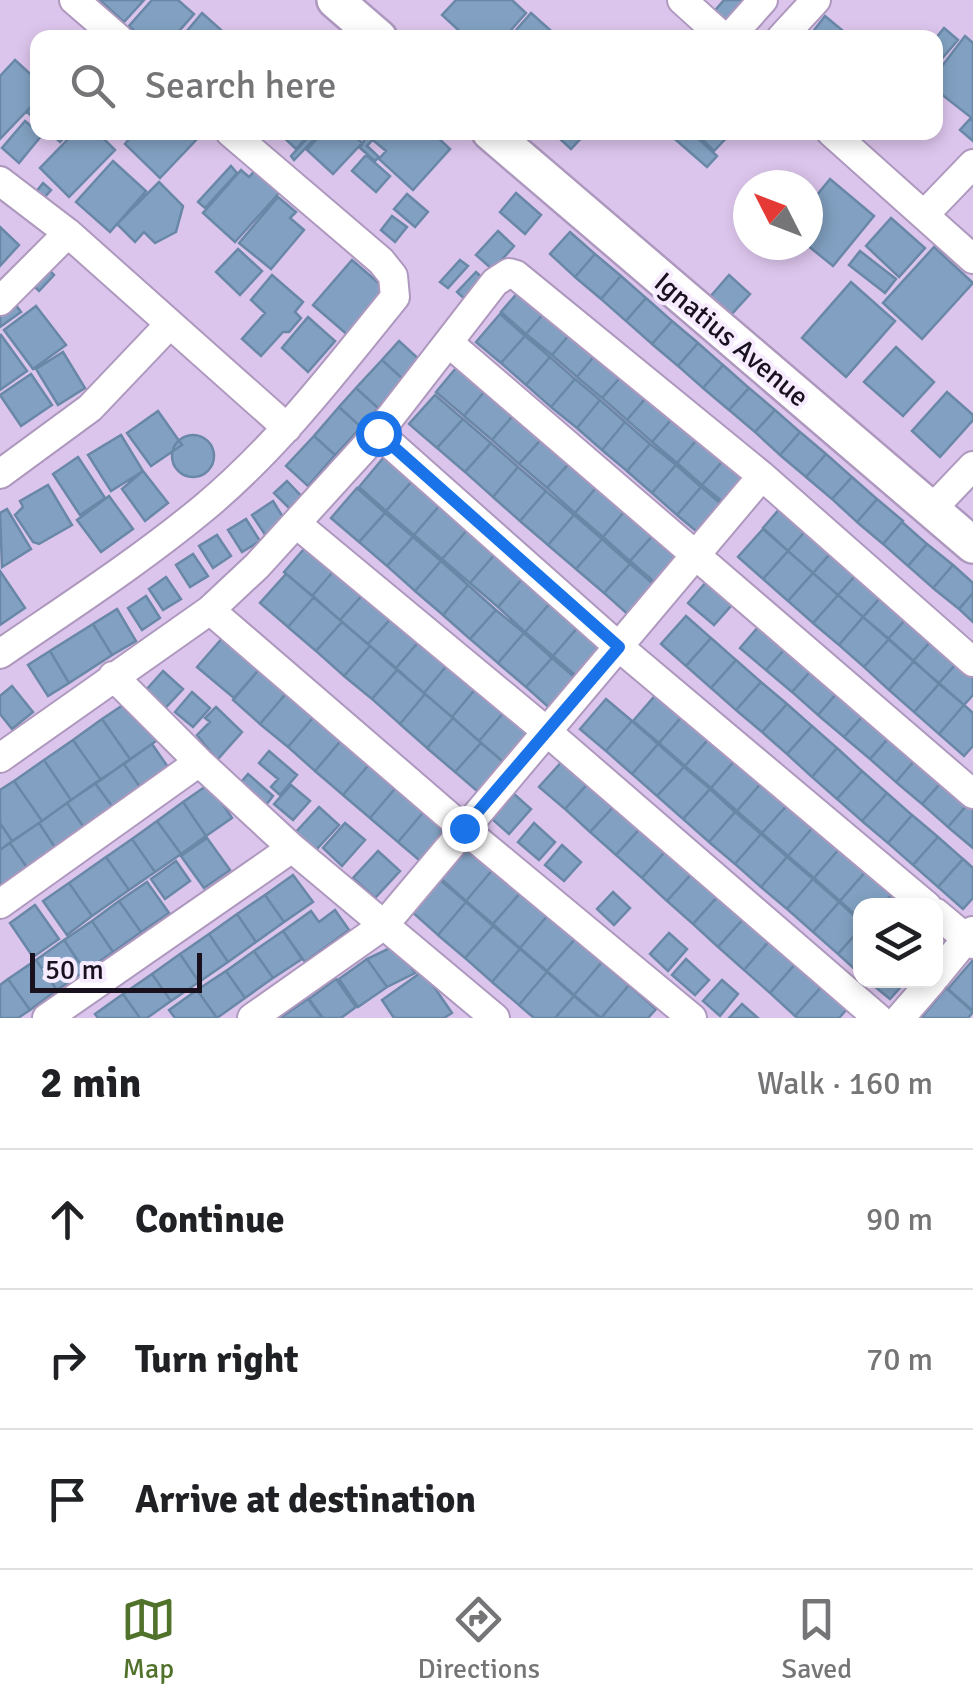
<!DOCTYPE html>
<html lang="en">
<head>
<meta charset="utf-8">
<style>
  body { margin:0; font-family:Signika,sans-serif; background:#f2f2f2; color:#202124 }
  .controls { position:absolute; right:30px; bottom:30px; display:grid; overflow:hidden; border-radius:20px; box-shadow:0 5px 15px #0003 }
  .controls button { width:90px; height:90px; display:grid; place-items:center; padding:0; border:0; border-bottom:2px solid #e0e0e0; background:#fff; color:#202124; font:50px sans-serif }
  .compass { position:absolute; left:733px; top:170px; width:90px; height:90px; border-radius:50%; background:#fff; box-shadow:0 5px 15px #0003; rotate:312deg }
  .scale { position:absolute; left:30px; bottom:25px; width:172px; box-sizing:border-box; padding-left:10px; border:5px solid #19111e; border-top:0; font-size:28px; line-height:35px; white-space:nowrap; color:#19111e; -webkit-text-stroke:8px #f6ebff; paint-order:stroke }
  .stop { position:absolute; width:30px; height:30px; margin:-22px; border:8px solid #1a73e8; border-radius:50%; background:#fff }
  .stop.end { background:#1a73e8; border-color:#fff; box-shadow:0 2px 10px #0008 }
  .list { margin:0; padding:0; list-style:none }
  h2 { display:flex; justify-content:space-between; align-items:center; height:130px; margin:0; padding:0 40px; font-size:42px }
  h2 small { font-size:32px; font-weight:400; color:#757577 }
  .list li { display:grid; grid-template-columns:65px 1fr auto; gap:30px; align-items:center; box-sizing:border-box; height:140px; padding:0 40px; border-top:2px solid #e0e0e0 }
  .list b { display:block; font-size:38px; white-space:nowrap }
  .list em { font-size:32px; font-style:normal; color:#757577 }
  .icon { flex:none; width:55px; height:55px; fill:none; stroke:currentColor; stroke-width:2; stroke-linecap:round; stroke-linejoin:round }
  .map { position:relative; flex:none; width:973px; height:1018px; overflow:hidden }
  .search { position:absolute; background:#fff; box-shadow:0 5px 15px #0003; left:30px; right:30px; top:30px; height:110px; display:flex; align-items:center; gap:25px; box-sizing:border-box; padding:0 35px; border-radius:20px; color:#757577; font-size:38px }
  .sheet { height:550px; background:#fff }
  nav { display:flex; justify-content:space-around; align-items:center; box-sizing:border-box; height:140px; border-top:2px solid #e0e0e0; background:#fff; font-size:28px; color:#757577 }
  nav a { display:grid; justify-items:center; gap:5px }
  nav .on { color:#50722b }
  .map>svg:first-child { display:block }
  .building { fill:#82a1c2; stroke:#6987a7; stroke-width:2.5 }
  .lines { fill:none; stroke-linecap:round; stroke-linejoin:round }
  .minor-casing { stroke:#ae98be; stroke-width:32 }
  .tertiary-casing { stroke:#ae98be; stroke-width:40 }
  .minor { stroke:#fff; stroke-width:28 }
  .tertiary { stroke:#fff; stroke-width:35 }
  .route { stroke:#1a73e8; stroke-width:12 }
  .labels { text-anchor:middle; stroke-width:8; stroke-linejoin:round; paint-order:stroke }
  .street-label { font-size:28px; fill:#19111e; stroke:#f6ebff }
</style>
</head>
<body>
<div class="map">
<svg width="973" height="1018" viewBox="0 0 973 1018">
  <rect width="100%" height="100%" fill="#dcc5ec"/>
  <path class="building" d="M100,0H144L124,22Z
    M152,0H178L194,14L173,38H142L129,26Z
    M456,0H512L526,13L504,38H467L442,15Z
    M724,0H745L722,26L711,15Z
    M202,13L230,38H181Z
    M531,13L559,38H509Z
    M825,16L848,35L845,38H808Z
    M944,28L958,40L939,62L936,58V38Z
    M965,36L973,43V119L936,90V74Z
    M15,60L38,81V99L0,139V76Z
    M38,100V122L27,112Z
    M970,119L973,121V141L960,130Z
    M25,121L42,135L19,163L2,148Z
    M49,132H69L60,142Z
    M75,132H97L115,150L69,197L40,168Z
    M135,132H195L199,137L160,178L125,144Z
    M278,132H311L296,149Z
    M313,132L320,133L294,160L291,156Z
    M323,132H351L362,143L333,174L307,150Z
    M369,132L376,136L367,146L379,157L375,161L360,148Z
    M380,132H432L450,149L413,190L379,159L386,151L373,140Z
    M562,132H583L585,134L571,149L558,137Z
    M691,132L717,156L707,167L668,133Z
    M695,132H732L714,151Z
    M366,155L390,176L376,192L352,171Z
    M113,161L146,191L110,232L76,202Z
    M261,164L280,192L235,242L203,213L241,170L249,177Z
    M231,166L237,173L205,208L198,202Z
    M830,179L874,216L833,266L807,245L808,206Z
    M159,182L183,206L176,232L155,243L144,232L135,242L117,224Z
    M43,183L51,190L43,199L36,192Z
    M516,193L541,215L525,234L500,212Z
    M407,194L428,212L415,227L394,209Z
    M278,197L296,212L290,218L304,230L271,269L239,243Z
    M392,216L407,227L395,242L381,230Z
    M891,218L925,248L899,277L866,246Z
    M0,227L19,245L0,266Z
    M498,231L514,246L493,270L476,255Z
    M570,232L595,254L575,277L550,254Z
    M934,247L973,283L922,339L883,303Z
    M238,249L262,271L240,295L216,272Z
    M860,251L896,279L885,293L849,265Z
    M595,254L621,276L601,299L575,277Z
    M352,260L389,292L350,337L313,305Z
    M460,260L468,266L448,288L440,282Z
    M49,270L54,275L39,291L34,286Z
    M476,272L488,283L469,303L457,292Z
    M272,275L303,302L295,312L301,318L289,332H283L261,356L242,339L265,313L251,300Z
    M729,275L750,294L730,316L709,298Z
    M621,276L646,298L626,321L601,299Z
    M851,282L895,321L846,377L802,338Z
    M525,284L550,306L526,334L501,312Z
    M646,298L672,321L652,344L626,321Z
    M12,300L21,312L0,327V309Z
    M36,306L66,345L33,369L4,330Z
    M550,306L575,328L552,355L526,334Z
    M500,314L525,336L501,363L476,342Z
    M308,317L335,341L308,372L282,348Z
    M672,321L698,343L678,366L652,344Z
    M575,328L600,349L577,377L552,355Z
    M1,335L27,371L0,390V336Z
    M525,336L550,357L526,385L501,363Z
    M399,341L421,361L404,380L382,360Z
    M698,343L723,365L703,388L678,366Z
    M896,347L934,382L903,416L864,382Z
    M600,349L626,371L602,398L577,377Z
    M63,352L85,388L58,405L36,369Z
    M550,357L575,379L551,407L526,385Z
    M382,360L404,380L378,408L356,388Z
    M461,362L489,386L464,416L436,392Z
    M723,365L749,388L729,410L703,388Z
    M626,371L651,392L627,420L602,398Z
    M31,374L52,405L21,426L0,395Z
    M575,379L600,400L577,428L551,407Z
    M489,386L517,411L492,440L464,416Z
    M356,388L378,408L361,427L339,407Z
    M749,388L775,410L755,432L729,410Z
    M651,392L676,414L652,442L627,420Z
    M947,392L973,415V420L940,457L912,431Z
    M435,395L463,419L437,448L409,424Z
    M600,400L625,422L602,450L577,428Z
    M339,407L361,427L335,455L314,436Z
    M775,410L800,432L780,455L755,432Z
    M158,411L182,445L151,466L127,433Z
    M517,411L545,435L519,464L492,440Z
    M676,414L701,435L677,463L652,442Z
    M463,419L491,443L465,472L437,448Z
    M625,422L650,444L627,471L602,450Z
    M800,432L826,454L806,477L780,455Z
    M121,435L143,471L111,491L88,455Z
    M545,435L573,459L547,488L519,464Z
    M701,435L726,457L702,485L677,463Z
    M172 456a21 21 0 1 1 42 0a21 21 0 1 1-42 0Z
    M314,436L335,455L308,486L286,466Z
    M491,443L518,467L493,497L465,472Z
    M650,444L676,465L652,493L627,471Z
    M826,454L852,477L832,499L806,477Z
    M78,457L105,498L80,515L53,474Z
    M384,457L412,481L386,511L359,487Z
    M726,457L751,478L728,506L702,485Z
    M573,459L600,483L575,513L547,488Z
    M676,465L701,487L677,515L652,493Z
    M518,467L546,491L520,521L493,497Z
    M143,471L168,503L145,521L122,489Z
    M852,477L877,499L857,522L832,499Z
    M287,481L306,501L294,513L274,493Z
    M412,481L440,505L414,535L386,511Z
    M600,483L628,507L603,537L575,513Z
    M48,485L72,525L39,544L33,542L15,515L23,507L20,501Z
    M701,487L726,508L702,536L677,515Z
    M357,488L385,513L359,542L331,518Z
    M546,491L574,515L548,545L520,521Z
    M109,496L133,529L101,552L77,520Z
    M877,499L903,521L883,544L857,522Z
    M787,500L813,522L788,551L763,528Z
    M273,501L286,522L266,536L252,515Z
    M440,505L468,529L442,559L414,535Z
    M628,507L656,532L630,561L603,537Z
    M7,509L31,549L2,567L0,513Z
    M385,513L413,537L387,566L359,542Z
    M574,515L602,539L576,569L548,545Z
    M246,519L260,541L242,552L228,530Z
    M813,522L838,545L813,573L788,551Z
    M902,522L927,544L908,566L883,544Z
    M468,529L495,554L470,583L442,559Z
    M763,529L788,551L763,579L738,557Z
    M656,532L684,555L658,585L630,561Z
    M217,535L231,556L213,568L199,546Z
    M413,537L441,561L415,591L387,566Z
    M602,539L630,564L604,593L576,569Z
    M310,542L338,566L312,596L284,572Z
    M927,544L953,565L933,588L908,566Z
    M838,545L863,567L838,595L813,573Z
    M788,551L813,573L788,601L763,579Z
    M193,554L208,576L190,587L176,565Z
    M495,554L523,578L498,607L470,583Z
    M441,561L468,585L443,615L415,591Z
    M630,564L658,588L632,618L604,593Z
    M953,565L973,583V593L959,609L933,588Z
    M338,566L366,591L340,620L312,596Z
    M863,567L888,589L863,617L838,595Z
    M0,571L25,608L0,625Z
    M813,573L838,595L813,623L788,601Z
    M286,574L314,597L288,627L260,603Z
    M713,574L739,597L714,625L688,603Z
    M166,577L181,599L163,610L149,589Z
    M523,578L551,602L525,632L498,607Z
    M468,585L496,610L470,639L443,615Z
    M888,589L913,611L888,639L863,617Z
    M366,591L394,615L368,644L340,620Z
    M973,593V622L959,609Z
    M838,595L863,617L839,645L813,623Z
    M146,596L160,618L142,630L128,608Z
    M314,597L342,622L316,651L288,627Z
    M551,602L579,626L553,656L525,632Z
    M117,609L136,641L112,655L93,624Z
    M496,610L524,633L498,663L470,639Z
    M913,611L938,633L913,661L888,639Z
    M394,615L421,639L396,668L368,644Z
    M686,616L711,638L686,666L661,644Z
    M863,617L889,639L864,667L839,645Z
    M765,619L791,642L766,670L740,648Z
    M342,622L370,646L344,676L316,651Z
    M93,624L112,655L69,683L50,651Z
    M579,626L607,650L581,680L553,656Z
    M524,633L552,658L526,687L498,663Z
    M938,633L964,655L939,683L913,661Z
    M225,635L262,666L234,698L197,667Z
    M711,638L736,660L711,688L686,666Z
    M421,639L449,663L424,693L396,668Z
    M889,639L914,661L889,690L864,667Z
    M791,642L817,664L792,692L766,670Z
    M370,646L397,670L372,699L344,676Z
    M50,651L69,683L48,696L28,665Z
    M964,655L973,663V695L964,705L939,683Z
    M552,658L580,682L554,712L526,687Z
    M736,660L761,682L736,710L711,688Z
    M914,661L939,684L914,712L889,690Z
    M449,663L477,687L452,717L424,693Z
    M817,664L843,686L818,715L792,692Z
    M262,666L289,690L260,724L233,700Z
    M397,670L425,694L400,724L372,699Z
    M163,671L183,689L158,716L139,698Z
    M761,682L787,704L762,732L736,710Z
    M939,684L964,705L939,734L914,712Z
    M12,686L33,712L12,729L0,714V696Z
    M843,686L869,709L844,737L818,715Z
    M477,687L505,711L479,741L452,717Z
    M289,690L317,713L288,747L260,724Z
    M659,691L685,713L659,743L633,721Z
    M192,692L210,708L193,727L175,712Z
    M425,694L453,718L427,748L400,724Z
    M132,699L159,739L130,759L102,719Z
    M606,699L632,721L606,751L580,729Z
    M787,704L812,726L787,754L762,732Z
    M964,705L973,713V746L964,756L939,734Z
    M216,707L242,732L217,760L197,735L210,722L205,718Z
    M869,709L895,731L870,759L844,737Z
    M505,711L533,736L507,765L479,741Z
    M317,713L344,737L315,771L288,747Z
    M685,713L711,736L685,766L659,743Z
    M453,718L481,743L455,772L427,748Z
    M102,719L130,759L101,780L73,740Z
    M632,721L658,744L632,774L606,751Z
    M812,726L837,748L812,777L787,754Z
    M895,731L921,753L896,782L870,759Z
    M711,736L737,758L711,788L685,766Z
    M344,737L372,761L343,795L315,771Z
    M73,740L101,780L71,800L44,760Z
    M481,743L509,767L483,796L455,772Z
    M152,744L170,770L142,790L124,764Z
    M658,744L684,767L657,796L632,774Z
    M837,748L862,771L837,799L812,777Z
    M269,751L297,775L280,795L271,787L278,779L259,763Z
    M921,753L947,776L922,804L896,782Z
    M566,757L591,780L565,809L539,787Z
    M737,758L763,781L737,811L711,788Z
    M44,760L71,800L42,821L14,781Z
    M372,761L399,784L370,818L343,795Z
    M124,764L142,790L114,809L95,783Z
    M684,767L710,789L683,819L657,796Z
    M862,771L887,793L862,821L837,799Z
    M248,774L273,796L262,810L236,788Z
    M947,776L973,798L948,827L922,804Z
    M591,780L617,803L590,832L565,809Z
    M14,781L42,821L12,841L0,823V790Z
    M763,781L789,803L762,833L737,811Z
    M95,783L114,809L85,829L67,803Z
    M209,784L232,818L206,836L183,802Z
    M399,784L427,808L398,842L370,818Z
    M291,785L310,801L293,820L274,804Z
    M710,789L735,812L709,842L683,819Z
    M887,793L912,815L888,843L862,821Z
    M514,794L531,809L509,834L492,819Z
    M973,798V848L948,827Z
    M183,802L206,836L181,854L157,821Z
    M67,803L85,829L56,849L39,823Z
    M617,803L643,825L616,855L590,832Z
    M789,803L814,826L788,856L762,833Z
    M319,807L339,825L315,851L295,833Z
    M427,808L454,831L425,865L398,842Z
    M735,812L761,834L735,864L709,842Z
    M912,815L938,837L913,865L888,843Z
    M157,821L181,854L155,872L132,839Z
    M0,823L12,841L0,850Z
    M39,823L56,849L28,869L10,843Z
    M345,823L365,840L342,866L323,848Z
    M534,823L555,842L539,860L518,842Z
    M643,825L668,848L642,878L616,855Z
    M814,826L840,848L814,878L788,856Z
    M761,834L787,857L761,887L735,864Z
    M938,837L963,859L938,887L913,865Z
    M207,838L230,870L204,888L181,856Z
    M132,839L155,872L129,890L106,857Z
    M10,843L28,869L0,888V850Z
    M467,845L494,868L466,901L439,877Z
    M562,845L581,862L564,881L545,865Z
    M668,848L694,871L667,901L642,878Z
    M840,848L866,871L840,901L814,878Z
    M378,851L400,871L375,898L353,878Z
    M106,857L129,890L92,916L69,883Z
    M787,857L813,879L787,909L761,887Z
    M963,859L973,868V898L963,909L938,887Z
    M176,861L190,881L165,899L151,879Z
    M494,868L521,892L493,924L466,901Z
    M694,871L719,895L693,924L667,901Z
    M866,871L892,894L881,906H860V919L840,901Z
    M293,875L313,902L284,922L265,895Z
    M439,879L466,902L438,935L411,911Z
    M813,879L839,902L813,932L787,909Z
    M147,882L169,913L141,932L119,901Z
    M69,883L92,916L67,935L43,901Z
    M521,892L548,915L520,948L493,924Z
    M613,892L630,908L614,925L597,909Z
    M892,894L905,906H881Z
    M265,895L284,922L256,942L237,914Z
    M719,895L745,917L718,947L693,924Z
    M119,901L141,932L113,952L92,921Z
    M466,902L493,926L465,958L438,935Z
    M839,902L860,921V929L838,954L813,932Z
    M35,905L59,939L33,957L10,923Z
    M335,910L349,930L305,962L283,931L311,911L319,922Z
    M237,914L256,942L228,962L209,934Z
    M548,915L575,939L547,971L520,948Z
    M745,917L770,940L744,970L718,947Z
    M92,921L113,952L85,971L64,940Z
    M493,926L520,949L492,982L465,958Z
    M860,929V974L838,954Z
    M283,931L302,959L273,978L254,951Z
    M669,933L687,949L668,971L650,954Z
    M209,934L228,962L199,982L180,954Z
    M575,939L602,962L574,995L547,971Z
    M64,940L85,971L57,990L36,960Z
    M770,940L796,963L770,993L744,970Z
    M396,945L415,973L387,987L367,959Z
    M520,949L547,972L519,1005L492,982Z
    M254,951L273,978L245,998L226,971Z
    M180,954L199,982L171,1001L152,974Z
    M367,959L387,987L358,1007L339,979Z
    M686,959L709,980L695,995L672,975Z
    M36,960L57,990L30,1010L8,979Z
    M973,960V1011L948,989Z
    M602,962L629,985L601,1018L574,995Z
    M796,963L822,986L795,1016L770,993Z
    M226,971L245,998L217,1018L197,990Z
    M423,971L452,1013L444,1018H394L382,1000Z
    M547,972L574,996L555,1018H534L519,1005Z
    M152,974L171,1001L147,1018H140L123,994Z
    M8,979L30,1010L18,1018H0V985Z
    M336,979L356,1007L341,1018H323L309,999Z
    M722,980L738,994L720,1016L703,1001Z
    M868,981H906L890,999Z
    M629,985L656,1009L648,1018H601Z
    M822,986L847,1009L839,1018H798L795,1016Z
    M946,988L973,1012L968,1018H921Z
    M197,990L217,1018H175L169,1010Z
    M123,994L140,1018H98L95,1014Z
    M574,996L600,1018H555Z
    M308,999L322,1018H280Z
    M742,1004L758,1018H729Z"/>
  <g class="lines">
    <defs>
      <path id="minor" d="M74,0L118,38
        M682,0L724,38
        M729,38L763,0
        M781,38L816,0
        M831,132L973,259
        M0,181L68,233L287,428
        M924,215L973,164
        M0,301L68,233
        M449,343L973,794
        M378,433L619,647L927,906
        M0,474L90,408L169,325
        M932,509L973,466
        M298,525L545,730L878,1018
        M210,610L464,829L692,1018
        M0,654C70,606 140,561 205,507C278,446 336,370 395,297L393,276L381,261L230,132
        M113,676L199,762L292,848L495,1018
        M0,758L210,610L257,566L378,433L495,282L509,273L516,275L762,476L973,662
        M0,904L199,762
        M936,913L973,944
        M936,976L973,931
        M47,1018L292,848
        M252,1018L384,925L762,476
        M900,1018L932,981"/>
      <path id="tertiary" d="M335,0L379,38
        M490,132L973,545"/>
    </defs>
    <use href="#minor" class="minor-casing"/>
    <use href="#tertiary" class="tertiary-casing"/>
    <use href="#minor" class="minor"/>
    <use href="#tertiary" class="tertiary"/>
  </g>
  <g class="lines">
    <path class="route" d="M378,433L619,647L464,828"/>
  </g>
  <g class="labels">
    <g class="street-label">
      <text transform="translate(732 339) rotate(40)" y="10">Ignatius Avenue</text>
    </g>
  </g>
</svg>
<div class="controls">
<button><svg class="icon" aria-label="layers" viewBox="0 0 24 24"><path d="M12 4l9 5-9 5-9-5zM3 14l9 5 9-5"/></svg></button>
</div>
<svg class="compass" viewBox="-18 -18 36 36"><path d="M0-13l5 13h-10z" fill="#e53935"/><path d="M0 13l5-13h-10z" fill="#757577"/></svg>
<div class="scale">50 m</div>
<div class="stop" style="left:378px;top:433px"></div>
<div class="stop end" style="left:464px;top:828px"></div>
<div class="search"><svg class="icon" aria-label="search" viewBox="0 0 24 24"><circle cx="10" cy="10" r="6"/><path d="M15 15l6 6"/></svg>Search here</div>
</div>
<section class="sheet">
<h2>2 min<small>Walk · 160 m</small></h2>
<ul class="list">
<li><svg class="icon" aria-label="ahead" viewBox="0 0 24 24"><path d="M12 20V5M6 11l6-6 6 6"/></svg><div><b>Continue</b></div><em>90 m</em></li>
<li><svg class="icon" aria-label="right" viewBox="0 0 24 24"><path d="M7 20v-9h11M14 6l5 5-5 5"/></svg><div><b>Turn right</b></div><em>70 m</em></li>
<li><svg class="icon" aria-label="arrive" viewBox="0 0 24 24"><path d="M6 21V4h12l-3 4 3 4H6"/></svg><div><b>Arrive at destination</b></div></li>
</ul>
</section>
<nav>
<a class="on"><svg class="icon" aria-label="map" viewBox="0 0 24 24"><path d="M3 6l6-2 6 2 6-2v14l-6 2-6-2-6 2zM9 4v14M15 6v14"/></svg>Map</a>
<a><svg class="icon" aria-label="directions" viewBox="0 0 24 24"><path d="M12 3l9 9-9 9-9-9zM9 14v-3h6M13 9l2 2-2 2"/></svg>Directions</a>
<a><svg class="icon" aria-label="saved" viewBox="0 0 24 24"><path d="M7 4h10v16l-5-4-5 4z"/></svg>Saved</a>
</nav>
</body>
</html>
